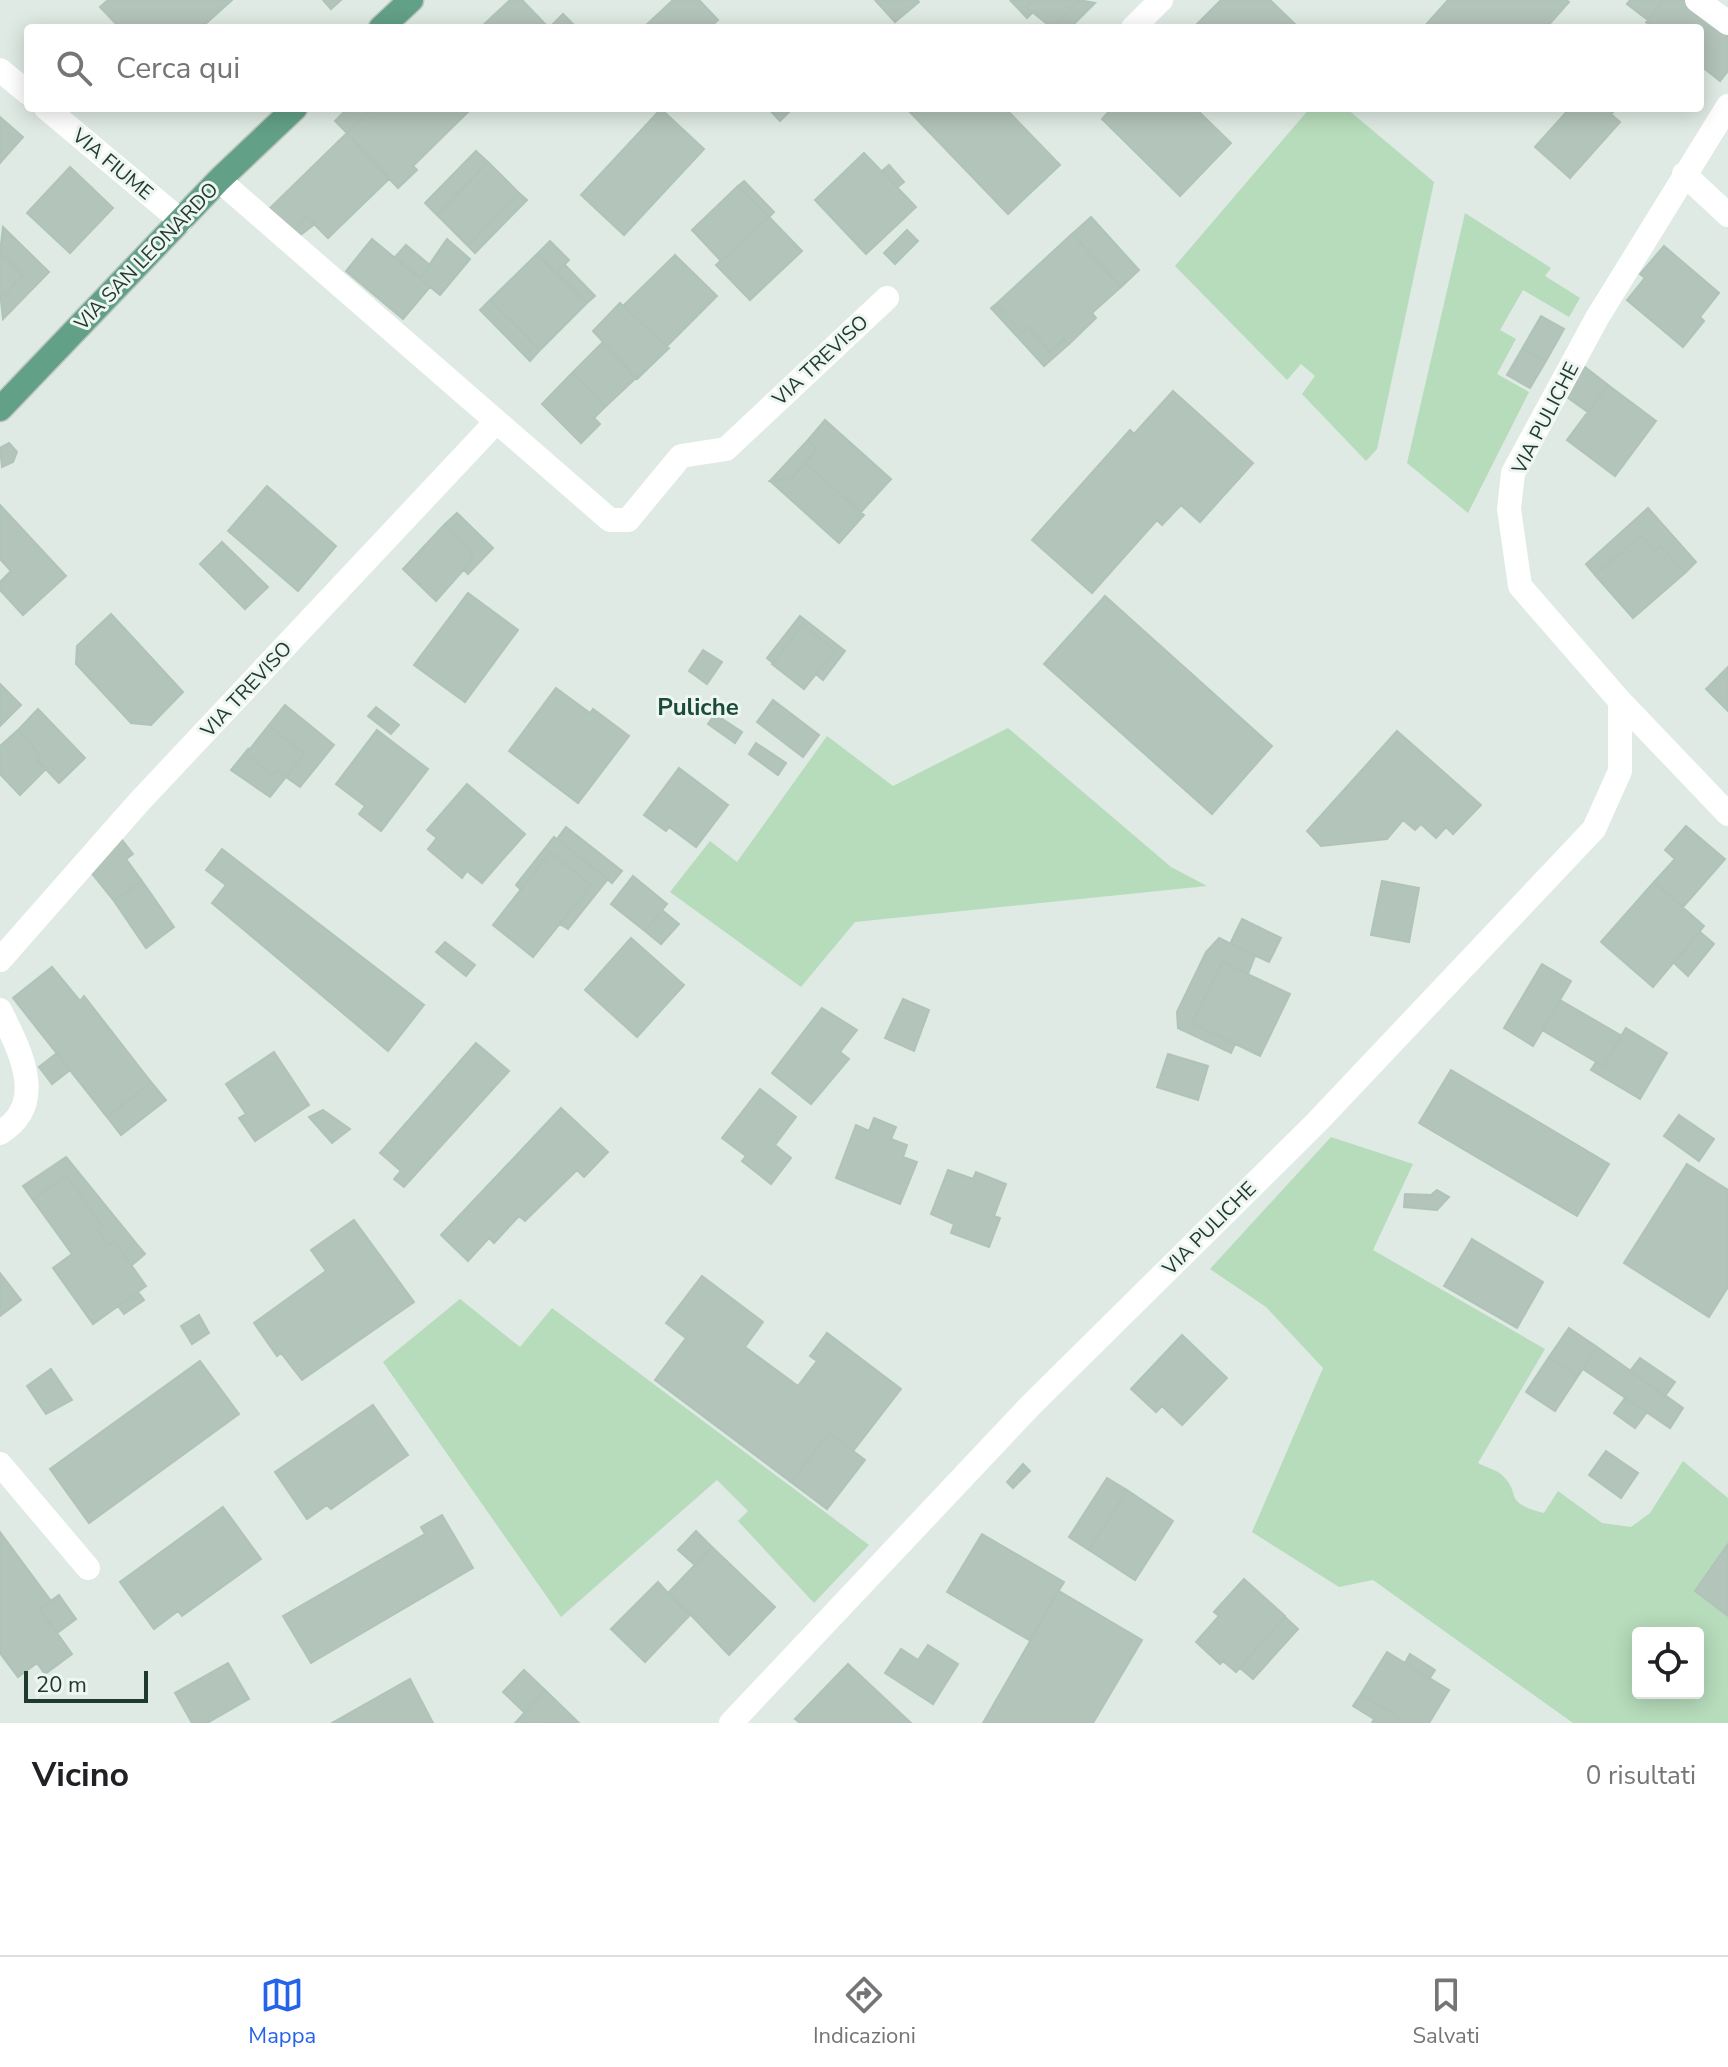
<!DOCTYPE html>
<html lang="it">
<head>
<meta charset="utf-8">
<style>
  body { margin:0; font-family:"Nunito Sans",sans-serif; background:#f2f2f2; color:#202124 }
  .controls { position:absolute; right:24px; bottom:24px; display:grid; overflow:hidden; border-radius:8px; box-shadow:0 4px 20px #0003 }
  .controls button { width:72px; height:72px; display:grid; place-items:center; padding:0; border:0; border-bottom:2px solid #e0e0e0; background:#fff; color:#202124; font:40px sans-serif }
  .scale { position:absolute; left:24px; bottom:20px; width:124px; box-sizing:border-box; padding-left:8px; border:4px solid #1f392e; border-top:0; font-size:22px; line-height:28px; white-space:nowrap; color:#1f392e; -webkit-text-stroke:6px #eef6f1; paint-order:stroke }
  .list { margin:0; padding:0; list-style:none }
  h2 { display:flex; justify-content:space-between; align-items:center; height:104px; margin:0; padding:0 32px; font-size:34px }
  h2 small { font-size:26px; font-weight:400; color:#757577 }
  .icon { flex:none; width:44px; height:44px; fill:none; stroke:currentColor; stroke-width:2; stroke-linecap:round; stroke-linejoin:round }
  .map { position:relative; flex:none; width:1728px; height:1723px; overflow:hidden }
  .search { position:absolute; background:#fff; box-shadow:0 4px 20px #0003; left:24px; right:24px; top:24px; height:88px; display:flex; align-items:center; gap:20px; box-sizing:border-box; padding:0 28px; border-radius:8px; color:#757577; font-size:30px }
  .sheet { height:232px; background:#fff }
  nav { display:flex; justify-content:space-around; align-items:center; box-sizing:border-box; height:112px; border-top:2px solid #e0e0e0; background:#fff; font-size:22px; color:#757577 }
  nav a { display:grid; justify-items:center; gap:4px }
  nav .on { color:#2563eb }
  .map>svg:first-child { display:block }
  .green { fill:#b6dcbb; fill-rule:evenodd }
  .building { fill:#b3c4bb; stroke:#b0c3b9; stroke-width:2 }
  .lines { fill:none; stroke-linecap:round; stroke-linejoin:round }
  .major-casing { stroke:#bcc4c0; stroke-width:27 }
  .minor { stroke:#fff; stroke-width:24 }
  .major { stroke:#62a087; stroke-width:24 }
  .labels { text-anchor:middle; stroke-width:6; stroke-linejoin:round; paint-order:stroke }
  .street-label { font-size:20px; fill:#1f392e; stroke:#eef6f1 }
  .quarter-label { font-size:24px; font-weight:bold; fill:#1b4b39; stroke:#eef6f1 }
</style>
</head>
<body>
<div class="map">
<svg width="1728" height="1723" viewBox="0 0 1728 1723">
  <rect width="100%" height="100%" fill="#deeae3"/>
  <path class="green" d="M1310,108H1346L1434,182L1377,449L1366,461L1302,394L1315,376L1301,364L1287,380L1175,266Z
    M1465,213L1551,268L1545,276L1580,298L1569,317L1523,290L1500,330L1516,339L1497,374L1529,392L1468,513L1407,463Z
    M1008,728L1171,867L1207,886L855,922L801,987L670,892L710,841L737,862L827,736L893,786Z
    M1331,1137L1413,1164L1373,1250L1545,1349L1478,1463C1485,1467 1497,1470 1502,1475C1523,1495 1501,1502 1544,1513L1558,1491L1602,1523L1631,1527L1650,1513L1683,1461L1728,1498V1723H1573L1373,1580L1339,1587L1252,1532L1323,1368L1266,1307L1210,1269ZM1638,1633H1698V1693H1638Z
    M460,1299L520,1347L552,1308L869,1545L814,1603L738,1521L748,1511L717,1480L561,1617L383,1362Z"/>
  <path class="building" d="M108,0H232L201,28H120L100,7Z
    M323,0H341L331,9Z
    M510,0H522L549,28H480Z
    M673,0H699L718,20L709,28H643Z
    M875,0H917L919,2L895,22Z
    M1028,0L1031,3L1026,7L1032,13L1027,18L1011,1Z
    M1028,0H1079L1052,28L1026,7L1031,3Z
    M1079,0L1095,3L1070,28H1059L1055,24Z
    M1221,0H1270L1299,28H1201L1197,24Z
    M1448,0H1566L1569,2L1546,28H1423Z
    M1630,0H1663L1648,20L1627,4Z
    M1663,0H1684L1728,36V71L1720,81L1700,65V28H1653L1646,22Z
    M563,14L577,28H549Z
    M348,108H373L347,133L335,121Z
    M373,108H465L468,112L413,166L417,170L398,188L347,133Z
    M768,108H793L780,121Z
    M906,108H1005L1060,165L1008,214Z
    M1112,108H1195L1231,143L1180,196L1102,119Z
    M1570,108H1617L1611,114L1620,122L1570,178L1535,147Z
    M661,109L704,149L624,235L581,195Z
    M0,117L23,137L0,163Z
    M347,133L389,179L328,238L307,217L289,235L266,212Z
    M476,151L488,162L437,215L425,203Z
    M864,153L916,207L866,254L815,200Z
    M488,162L519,193L468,246L437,215Z
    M889,165L904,182L898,187L882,171Z
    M70,167L113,208L70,253L27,213Z
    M744,181L774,212L769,217L738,186Z
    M738,186L769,217L722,262L692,230Z
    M519,193L527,200L475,253L468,246Z
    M307,217L315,224L294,240L289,235Z
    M769,217L802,251L750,300L716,265Z
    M1091,217L1139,270L1121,287L1072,234Z
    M3,227L49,272L3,319L0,291L4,295L23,275L0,253Z
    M907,230L918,241L895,264L884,253Z
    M1072,234L1121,287L1092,313L1096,318L1069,344L1064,339L1050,352L1028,327L1022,333L996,304Z
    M372,239L430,287L403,319L346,271Z
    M447,239L470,259L440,295L420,278Z
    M550,241L569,260L556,273L537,254Z
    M406,245L431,266L420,278L395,257Z
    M1664,246L1719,293L1700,317L1704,321L1683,347L1627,300L1645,278L1640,274Z
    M0,253L23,275L4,295L0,291Z
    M537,254L587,303L540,350L490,300Z
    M675,255L717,296L667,346L623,306Z
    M564,264L595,296L587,303L556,273Z
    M490,300L540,350L530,361L480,310Z
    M620,303L669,348L637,379L593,331Z
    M996,304L1022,333L1028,327L1050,352L1064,339L1069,344L1044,366L991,308Z
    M1541,316L1564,329L1546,361L1522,349Z
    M603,342L636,378L605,407L573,372Z
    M1522,349L1546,361L1530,388L1507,375Z
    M1585,367L1608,385L1588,412L1564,395Z
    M573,372L605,407L594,418L600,424L581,443L542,404Z
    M1608,385L1656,421L1615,476L1567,440Z
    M1173,391L1253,463L1200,522L1181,505L1162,525L1157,520L1092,593L1032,540L1130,430L1134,434Z
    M825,420L891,479L861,512L805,463L817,449L808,440Z
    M808,440L817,449L792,478L770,481Z
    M9,443L17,452L13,462L2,467L0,448Z
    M805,463L864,515L839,543L770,481L792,478Z
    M267,486L336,546L298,591L228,531Z
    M0,505L66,576L23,615L0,590V582L11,571L0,559Z
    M1648,508L1696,562L1685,573L1661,546L1655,551L1641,535L1595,575L1586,564Z
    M457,513L493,548L468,574L464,570L473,559L470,556L473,552L445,524Z
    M445,524L473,552L470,556L473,559L436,601L403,569Z
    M1641,535L1655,551L1661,546L1685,573L1633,618L1595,575Z
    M222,542L268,587L245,609L200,564Z
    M468,593L518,630L465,702L414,665Z
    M1105,596L1272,746L1212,814L1044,664Z
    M111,614L183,692L151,725L131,723L76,664L77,646Z
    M800,616L845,651L823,680L816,674L835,650L803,625L773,663L767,658Z
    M803,625L835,650L804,689L772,664Z
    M703,650L722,662L707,684L689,671Z
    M1728,667V711L1706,689Z
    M0,684L21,705L0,726Z
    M556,688L590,713L593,709L629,736L578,803L509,751Z
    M773,700L819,735L803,757L757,722Z
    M285,705L334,745L300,787L286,777L304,754L269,725Z
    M376,707L399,725L391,734L368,716Z
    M38,709L85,758L59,783L36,759L41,756L18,730Z
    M715,714L742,732L735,743L708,724Z
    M269,725L304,754L286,777L277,770L272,775L246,754Z
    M18,730L41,756L36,759L46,769L20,795L0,774V746Z
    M377,730L428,769L381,831L359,814L365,806L336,784Z
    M1397,731L1481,805L1453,834L1446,827L1436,838L1421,824L1415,830L1403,820L1387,839L1321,846L1307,831Z
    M756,743L786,763L778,775L749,754Z
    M249,748L246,754L272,775L277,770L286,777L270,797L231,770Z
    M679,768L728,805L696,847L669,827L666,831L644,815Z
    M467,784L525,834L482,883L467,871L462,878L428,849L437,838L427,830Z
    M1686,826L1725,859L1683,907L1654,882L1675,859L1665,850Z
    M566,827L622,871L612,883L557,839Z
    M119,836L133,854L126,859L142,881L114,901L86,866Z
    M554,837L608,879L568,929L560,924L591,885L550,852L521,890L516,885Z
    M222,849L424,1005L388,1051L212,903L226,885L206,870Z
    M550,852L591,885L533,957L493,925Z
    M633,876L667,904L645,931L611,904Z
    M142,881L174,927L146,948L114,901Z
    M1382,881L1419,888L1409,942L1371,935Z
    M1654,882L1704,926L1653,987L1601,942Z
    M662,910L679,924L661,944L645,931Z
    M1242,919L1281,938L1269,962L1230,944Z
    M1700,932L1714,944L1688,976L1674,963Z
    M631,938L684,985L637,1037L585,990Z
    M1219,938L1255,956L1248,974L1222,962L1192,1023L1235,1044L1231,1053L1178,1028L1177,1012L1206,952Z
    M445,942L475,965L466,976L436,952Z
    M1222,962L1290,994L1260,1056L1192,1023Z
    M1542,964L1571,981L1533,1046L1504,1028Z
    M52,967L80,1001L84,996L151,1082L107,1117L13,998Z
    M903,999L929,1010L914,1051L885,1038Z
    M1560,1000L1622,1036L1603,1066L1542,1030Z
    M822,1008L857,1030L840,1052L849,1059L811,1104L772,1073Z
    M1626,1028L1667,1053L1640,1099L1591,1070L1596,1062L1603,1066Z
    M476,1043L509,1071L404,1187L394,1179L401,1171L380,1153Z
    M274,1052L309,1105L255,1141L239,1118L246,1114L226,1084Z
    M57,1053L70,1070L52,1084L39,1067Z
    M1168,1054L1208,1066L1198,1100L1157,1087Z
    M1451,1070L1609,1164L1577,1216L1419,1123Z
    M151,1082L166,1100L121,1135L107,1117Z
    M760,1089L796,1117L775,1145L791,1158L771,1184L742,1161L746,1156L722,1138Z
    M561,1108L608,1152L584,1177L577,1170L525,1221L519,1216L494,1243L489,1238L468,1261L441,1235Z
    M323,1110L350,1129L332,1143L309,1117Z
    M1679,1115L1714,1139L1699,1161L1664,1136Z
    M874,1118L896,1127L891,1139L907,1145L903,1157L917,1162L900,1204L836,1178L856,1125L869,1131Z
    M66,1157L135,1242L123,1253L115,1242L109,1245L98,1230L103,1227L66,1175L33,1200L23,1186Z
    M1687,1164L1728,1190V1287L1709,1317L1624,1263Z
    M948,1170L973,1179L976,1172L1006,1184L994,1216L1000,1218L989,1247L951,1233L954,1224L931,1214Z
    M66,1175L103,1227L98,1230L109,1245L115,1242L146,1286L93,1324L53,1268L72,1254L33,1200Z
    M1437,1190L1449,1197L1437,1210L1404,1207L1405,1194L1431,1195Z
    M354,1220L414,1302L302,1380L281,1353L277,1356L254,1323L326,1271L311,1250Z
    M1472,1239L1543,1282L1517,1328L1444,1286Z
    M135,1242L145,1254L132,1265L123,1253Z
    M0,1273L21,1300L0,1316Z
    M702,1276L763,1322L745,1347L798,1386L817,1361L810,1356L827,1333L901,1389L853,1451L829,1433L791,1482L655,1380L686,1338L666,1323Z
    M138,1292L144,1300L124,1314L118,1306Z
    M199,1315L209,1333L192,1344L181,1326Z
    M1569,1328L1597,1347L1578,1376L1549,1357Z
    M1182,1335L1227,1378L1182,1425L1162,1406L1156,1412L1131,1389Z
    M1597,1347L1683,1408L1670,1428L1583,1369Z
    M1549,1357L1578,1376L1555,1411L1526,1392Z
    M1640,1358L1675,1382L1665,1396L1630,1371Z
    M200,1361L239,1414L89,1523L50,1469Z
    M51,1369L72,1400L46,1414L27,1386Z
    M1625,1398L1647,1412L1635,1428L1614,1413Z
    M373,1405L408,1455L331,1509L327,1505L307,1519L275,1472Z
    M829,1433L865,1460L827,1509L791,1482Z
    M1606,1451L1638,1473L1621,1498L1589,1475Z
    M1023,1464L1030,1471L1013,1488L1007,1482Z
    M1107,1478L1127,1490L1089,1550L1069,1537Z
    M1127,1490L1173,1521L1135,1580L1089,1550Z
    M223,1507L261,1559L182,1616L178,1611L154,1629L120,1582Z
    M442,1515L473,1568L311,1663L283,1616L425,1534L421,1527Z
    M696,1531L712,1547L695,1565L678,1550Z
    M0,1532L51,1601L40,1609L72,1654L45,1674L37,1663L18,1677L0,1653Z
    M982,1534L1064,1582L1029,1640L947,1592Z
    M1728,1544V1616L1695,1591Z
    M712,1547L775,1607L729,1655L669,1592Z
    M1244,1579L1285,1616L1236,1672L1223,1661L1220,1664L1196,1642L1219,1616L1214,1612Z
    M658,1582L689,1616L645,1662L611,1629Z
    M1059,1591L1142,1640L1093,1723H983Z
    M59,1595L76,1619L57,1633L40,1609Z
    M1285,1617L1298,1629L1253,1679L1240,1668Z
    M928,1645L958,1664L933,1704L885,1673L901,1649L918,1660Z
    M1387,1652L1449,1690L1429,1723H1401L1403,1720L1361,1694Z
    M1410,1654L1435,1670L1429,1679L1405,1663Z
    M228,1663L249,1699L207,1723H192L175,1693Z
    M848,1664L911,1723H800L795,1719Z
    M524,1670L545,1690L525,1713L503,1692Z
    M410,1679L433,1723H332Z
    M545,1690L579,1723L516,1722Z
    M1361,1694L1403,1720L1401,1723H1372L1374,1719L1353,1706Z"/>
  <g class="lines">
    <defs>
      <path id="major" d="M381,28L411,0
        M0,409L219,180L295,108"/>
    </defs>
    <use href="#major" class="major-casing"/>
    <path class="minor" d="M1697,0L1728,23
      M1133,28L1161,0
      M0,70L28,93
      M1728,106L1597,318L1513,473L1509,509L1520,586L1620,701L1728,814
      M46,108L181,221
      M1684,174L1728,215
      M219,180L610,520H628L681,456L726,449L887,298
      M0,960L139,802L496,422
      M0,1010C19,1049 49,1103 0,1133
      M0,1464L88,1568
      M731,1723L1030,1406L1316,1123L1594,829L1620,771V701"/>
    <use href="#major" class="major"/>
  </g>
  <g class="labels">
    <g class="street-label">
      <text transform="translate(113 164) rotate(40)" y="7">VIA FIUME</text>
      <text transform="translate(146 256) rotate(-46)" y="7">VIA SAN LEONARDO</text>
      <text transform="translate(820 360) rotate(-43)" y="7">VIA TREVISO</text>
      <text transform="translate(1545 418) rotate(-63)" y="7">VIA PULICHE</text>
      <text transform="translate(246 689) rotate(-47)" y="7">VIA TREVISO</text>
      <text transform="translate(1209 1228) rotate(-45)" y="7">VIA PULICHE</text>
    </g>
    <g class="quarter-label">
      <text x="698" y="715">Puliche</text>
    </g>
  </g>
</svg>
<div class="controls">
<button><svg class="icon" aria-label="locate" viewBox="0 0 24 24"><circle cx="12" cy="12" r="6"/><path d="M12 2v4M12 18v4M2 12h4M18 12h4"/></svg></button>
</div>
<div class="scale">20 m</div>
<div class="search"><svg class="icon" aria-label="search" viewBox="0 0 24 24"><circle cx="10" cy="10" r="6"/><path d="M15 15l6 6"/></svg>Cerca qui</div>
</div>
<section class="sheet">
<h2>Vicino<small>0 risultati</small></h2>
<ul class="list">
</ul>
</section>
<nav>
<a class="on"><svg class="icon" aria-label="map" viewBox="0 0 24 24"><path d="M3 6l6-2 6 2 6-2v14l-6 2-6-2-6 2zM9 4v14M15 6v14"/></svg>Mappa</a>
<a><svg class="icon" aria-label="directions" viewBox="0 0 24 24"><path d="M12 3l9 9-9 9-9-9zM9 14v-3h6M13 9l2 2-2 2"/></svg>Indicazioni</a>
<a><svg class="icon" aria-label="saved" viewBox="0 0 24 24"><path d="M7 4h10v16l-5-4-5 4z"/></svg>Salvati</a>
</nav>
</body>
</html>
